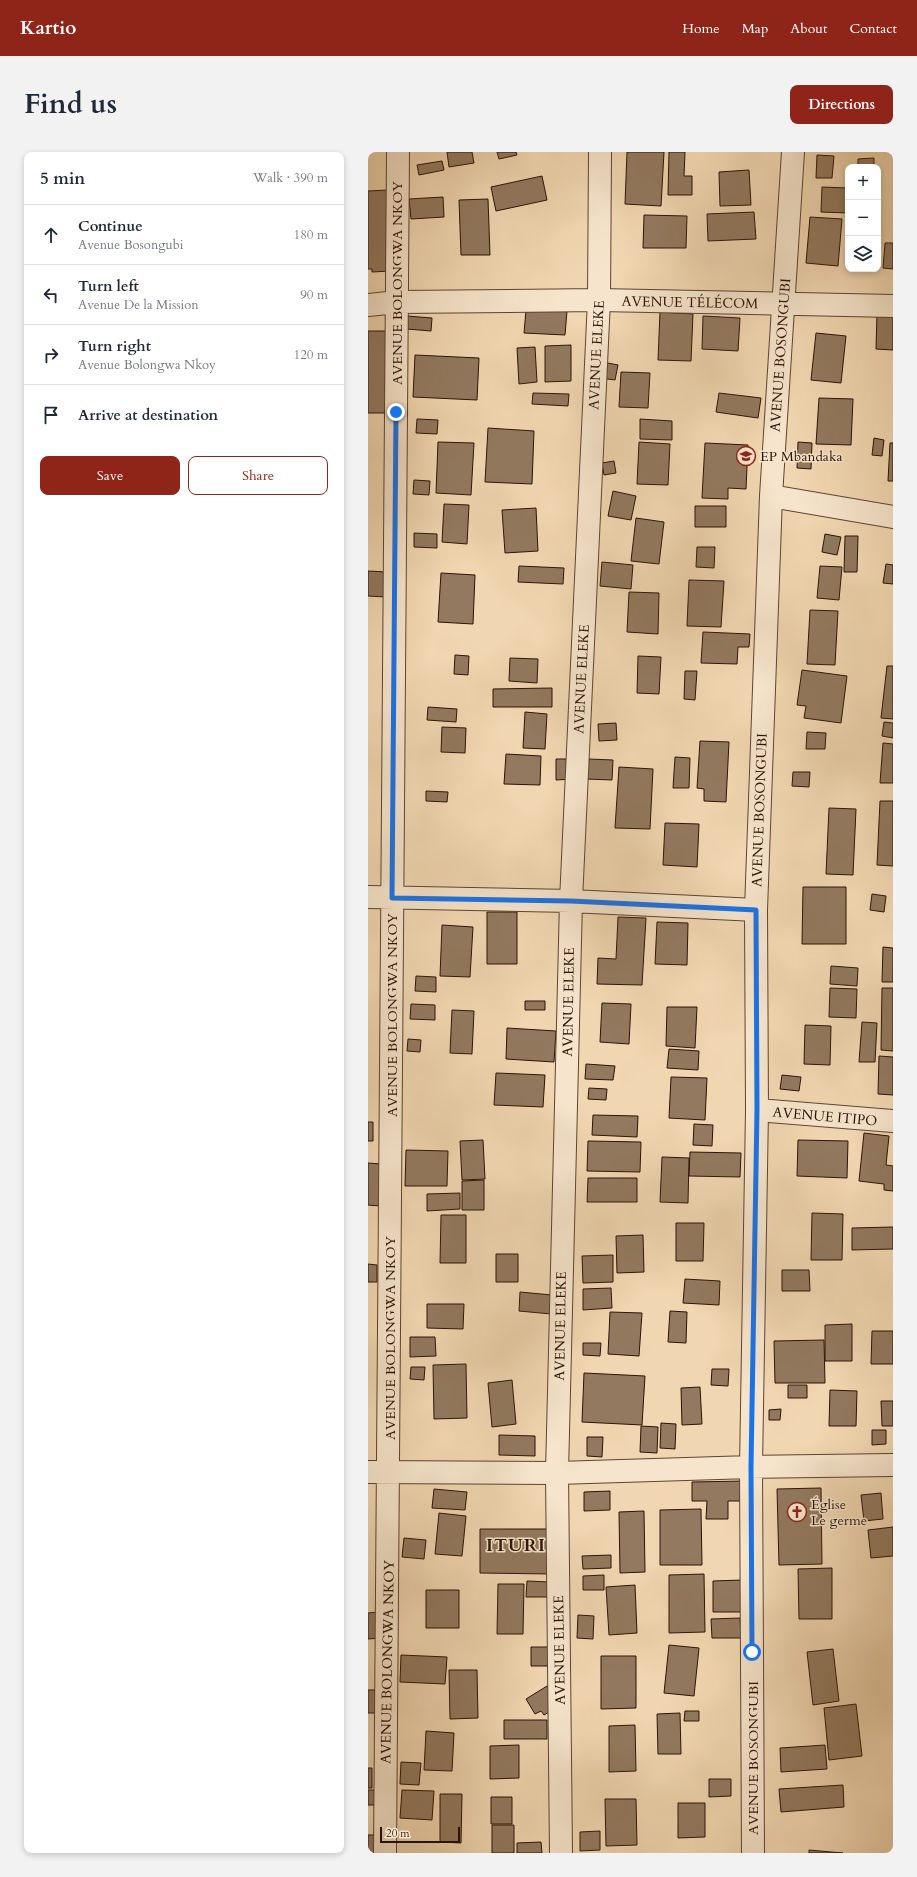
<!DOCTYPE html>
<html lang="en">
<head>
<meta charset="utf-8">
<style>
  body { margin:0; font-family:Cardo,serif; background:#f2f2f3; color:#1f2937 }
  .controls { position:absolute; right:12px; top:12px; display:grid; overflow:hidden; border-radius:8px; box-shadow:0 2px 6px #0003 }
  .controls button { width:36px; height:36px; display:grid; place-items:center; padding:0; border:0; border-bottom:1px solid #e0e1e3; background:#fff; color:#1f2937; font:20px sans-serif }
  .scale { position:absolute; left:12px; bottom:10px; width:80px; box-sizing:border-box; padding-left:4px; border:2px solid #2c1306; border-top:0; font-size:11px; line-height:14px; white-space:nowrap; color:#2c1306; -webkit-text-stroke:3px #f6e5cc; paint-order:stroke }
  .stop { position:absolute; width:12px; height:12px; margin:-9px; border:3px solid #1a73e8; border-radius:50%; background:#fff }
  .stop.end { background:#1a73e8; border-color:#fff; box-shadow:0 1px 4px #0008 }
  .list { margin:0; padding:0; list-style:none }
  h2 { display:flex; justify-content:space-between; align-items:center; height:52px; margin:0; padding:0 16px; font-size:17px }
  h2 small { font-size:13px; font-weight:400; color:#747a83 }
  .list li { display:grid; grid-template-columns:26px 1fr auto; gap:12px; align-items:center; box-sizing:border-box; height:60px; padding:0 16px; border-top:1px solid #e0e1e3 }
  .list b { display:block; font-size:15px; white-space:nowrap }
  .list p { margin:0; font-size:13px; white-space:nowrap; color:#747a83 }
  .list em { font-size:13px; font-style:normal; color:#747a83 }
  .actions { display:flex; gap:8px; padding:12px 16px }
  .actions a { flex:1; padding:9px 0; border:1px solid #8f2418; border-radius:8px; text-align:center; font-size:14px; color:#8f2418 }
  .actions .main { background:#8f2418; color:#fff }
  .icon { flex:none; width:22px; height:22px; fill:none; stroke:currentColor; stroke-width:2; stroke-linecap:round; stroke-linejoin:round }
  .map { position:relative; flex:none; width:525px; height:1701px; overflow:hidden; border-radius:8px }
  header { display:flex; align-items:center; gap:24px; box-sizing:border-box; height:56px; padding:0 20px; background:#8f2418; color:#fff }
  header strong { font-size:19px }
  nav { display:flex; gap:22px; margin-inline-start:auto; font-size:14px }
  .intro { display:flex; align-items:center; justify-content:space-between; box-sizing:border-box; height:96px; padding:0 24px }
  h1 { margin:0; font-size:28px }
  .button { padding:10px 18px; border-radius:8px; background:#8f2418; color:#fff; font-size:14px; font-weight:700 }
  main { display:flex; gap:24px; padding:0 24px }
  aside { flex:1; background:#fff; border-radius:8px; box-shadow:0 2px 6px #0003 }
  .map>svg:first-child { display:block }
  .building { fill:#92795f; stroke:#2c1306 }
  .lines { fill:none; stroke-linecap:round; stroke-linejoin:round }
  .minor-casing { stroke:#5d4431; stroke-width:24 }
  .minor { stroke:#f6e5cc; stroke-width:22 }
  .route { stroke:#1a73e8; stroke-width:5 }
  .labels { text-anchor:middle; stroke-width:3; stroke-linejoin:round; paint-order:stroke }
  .street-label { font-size:14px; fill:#2c1306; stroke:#f6e5cc }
  .poi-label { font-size:14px; fill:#2c1306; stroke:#f6e5cc; text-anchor:start }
  .district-label { font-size:18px; font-weight:bold; letter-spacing:1px; fill:#2c1306; stroke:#f6e5cc }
</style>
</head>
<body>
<header>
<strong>Kartio</strong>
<nav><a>Home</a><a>Map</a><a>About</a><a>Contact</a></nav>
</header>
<div class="intro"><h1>Find us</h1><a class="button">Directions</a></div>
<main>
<aside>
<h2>5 min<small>Walk · 390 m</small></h2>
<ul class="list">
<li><svg class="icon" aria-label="ahead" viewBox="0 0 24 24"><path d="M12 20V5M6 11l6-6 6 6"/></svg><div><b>Continue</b><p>Avenue Bosongubi</p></div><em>180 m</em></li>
<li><svg class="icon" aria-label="left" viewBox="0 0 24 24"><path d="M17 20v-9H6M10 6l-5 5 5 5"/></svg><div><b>Turn left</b><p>Avenue De la Mission</p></div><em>90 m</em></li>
<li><svg class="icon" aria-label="right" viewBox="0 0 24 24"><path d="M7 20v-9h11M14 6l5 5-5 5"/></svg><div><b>Turn right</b><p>Avenue Bolongwa Nkoy</p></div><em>120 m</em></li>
<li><svg class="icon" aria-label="arrive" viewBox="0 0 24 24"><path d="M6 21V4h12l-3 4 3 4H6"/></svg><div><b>Arrive at destination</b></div></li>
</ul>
<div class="actions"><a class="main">Save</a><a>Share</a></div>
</aside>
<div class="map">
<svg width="525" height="1701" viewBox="0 0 525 1701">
  <rect width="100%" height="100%" fill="#f1d7b1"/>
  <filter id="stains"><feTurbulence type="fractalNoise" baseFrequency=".005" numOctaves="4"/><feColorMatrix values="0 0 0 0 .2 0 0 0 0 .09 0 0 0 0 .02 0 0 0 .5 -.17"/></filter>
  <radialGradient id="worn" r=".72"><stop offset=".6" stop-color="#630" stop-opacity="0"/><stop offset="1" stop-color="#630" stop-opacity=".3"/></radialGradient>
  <path class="building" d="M79,0H104L106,11L81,15Z
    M129,0H148L149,3L131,7Z
    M259,0H296L293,54L257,52Z
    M301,0H317L316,24H324V43H300Z
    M449,3L466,4L464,26H448Z
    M506,6V15H490V7Z
    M74,9L76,18L51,23L49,13Z
    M381,18L383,53L352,54L351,20Z
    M174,24L179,48L128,59L123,35Z
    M454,35L480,36V61L453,60Z
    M20,38L23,119L4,120V117H0V39Z
    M75,45L76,65L43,67L41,47Z
    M120,47L122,103H93L91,48Z
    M386,60L388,87L340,89L339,62Z
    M276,63L319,64L318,96H275Z
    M442,65L474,67L470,114L438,111Z
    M517,91H525V117L515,116Z
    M158,158L199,159L197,183L156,181Z
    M292,160L325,162L323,209L290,208Z
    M509,161H525V198L508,197Z
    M39,164L64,166L63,179L39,177Z
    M335,164L372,166L370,199L334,197Z
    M0,179H20L19,261H0Z
    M448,181L478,184L473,231L443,228Z
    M203,193V229L177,230V194Z
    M167,195L169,230L151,232L149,196Z
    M47,203L111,206L109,248L45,245Z
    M235,210L250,213L247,228L232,226Z
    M253,220L282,221L280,256L251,255Z
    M165,241L201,242L200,254L164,252Z
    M351,241L393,246L390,266L348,260Z
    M451,246L485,247L483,293L448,292Z
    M49,267L70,268L69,282L48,281Z
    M272,267L304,269V288L272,287Z
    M120,276L166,279L164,332L117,330Z
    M506,286L516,288L514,304L504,303Z
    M70,290L106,291L103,343L68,341Z
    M271,290L302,292L300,333L269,332Z
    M430,290L444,291L443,317L429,316Z
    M337,291L380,293L378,337L360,336V347L334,346Z
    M522,291H525V329H520Z
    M246,309L248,321L236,323L234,311Z
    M46,328L62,329L61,343L45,342Z
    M245,339L268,344L263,368L240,364Z
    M76,352L101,353L99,392L74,390Z
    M327,354H358V375H327Z
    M168,356L170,399L137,401L134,358Z
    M268,366L296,370L291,412L263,409Z
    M46,381L69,382V396L46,395Z
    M457,382L473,385L469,403L454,400Z
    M477,384H490L489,420H476Z
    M329,395H347L346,416L328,415Z
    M234,410L265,413L263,437L232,434Z
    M518,412L525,413V432L515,431Z
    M151,414L196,416L195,432L150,430Z
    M452,414L474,415L471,448L449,446Z
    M0,419L19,420L18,445L0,444Z
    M73,421L107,423L105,472L70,470Z
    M321,428L356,429L353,475L319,474Z
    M261,440L291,441L290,482L259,480Z
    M442,458L470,459L467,513L439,512Z
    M335,480L382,482L381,495H370L369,512L333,511Z
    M87,503L101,504L100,523L86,522Z
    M270,504L293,505L291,542L269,541Z
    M142,506L170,507L169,531L141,529Z
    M519,514H525V567L513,566Z
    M434,518L479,524L473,571L436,566L438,554L429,553Z
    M317,519H329L327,548L316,547Z
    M184,536V555H125V537Z
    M60,555L89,557L88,570L59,568Z
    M157,560L179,562L177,597L155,596Z
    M516,570L525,571V586L514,584Z
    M248,571L249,588L231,589L230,572Z
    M74,575L98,576L97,601L73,600Z
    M439,580L458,581L457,597H438Z
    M332,589L361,590L358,650L336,649V637L329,636Z
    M515,591L525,592V631H512Z
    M138,602L173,604L172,633L136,632Z
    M307,605L322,606L321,636H305Z
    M188,607H207L206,627L188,628Z
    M221,607L245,608L244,628L219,627Z
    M251,615L285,617L282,677L247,676Z
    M425,620H442L441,635L424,634Z
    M58,639L80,640L79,650L58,649Z
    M512,649H525V714L509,713Z
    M461,656L488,657L485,723L458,722Z
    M297,671L331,672L329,715L295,713Z
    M435,735H478V792H434Z
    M504,742L518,744L516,760L502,758Z
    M119,760H149V812H119Z
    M250,765L278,766L274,833L229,832L230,806L248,807Z
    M289,770L320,771L319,813L287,812Z
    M74,773L105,775L102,825L72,824Z
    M515,795L525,796V830H514Z
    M463,814L490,816L489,834L462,832Z
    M48,824L68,825V840L47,839Z
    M462,836L489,837L488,866L461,865Z
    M514,836H525V899L513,898Z
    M157,849H177V858H157Z
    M234,851L263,852L261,892L232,890Z
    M43,852L67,853V868L42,867Z
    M299,855H329L327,896L298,894Z
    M84,858L106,859L104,902L82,901Z
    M494,870L509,871L507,910H491Z
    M437,873L463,874L462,913L436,912Z
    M139,876L188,879L186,910L138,907Z
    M40,887L53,888L52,900L39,899Z
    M301,897L331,899L330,918L299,916Z
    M511,904L525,905V943L510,942Z
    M218,912L247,914L245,928L217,927Z
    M128,921L177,923L175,955L126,953Z
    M414,923L433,925L431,939L412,937Z
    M303,925L339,926L337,968L301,966Z
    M221,936L239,937L238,948L220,947Z
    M225,963L270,964L269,985L224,983Z
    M0,970H5V989H0Z
    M326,972L345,973L344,994L325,993Z
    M496,981L521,984L518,1013L525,1014V1039L516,1038V1032L491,1029Z
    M115,988L117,1027L94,1028L92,989Z
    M430,988L480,989L479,1026L429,1024Z
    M220,989L273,990L272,1020L219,1019Z
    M38,998L80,999L79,1034H37Z
    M322,1000L373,1001L372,1025L321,1024Z
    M294,1005L321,1006L320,1051L292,1050Z
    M0,1011L14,1012L12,1054L0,1053Z
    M220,1026H269V1050H219Z
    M116,1028V1058H94V1029Z
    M92,1041V1057L59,1059V1042Z
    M444,1061L475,1062L474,1108H443Z
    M73,1063H98V1111H72Z
    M308,1071H336L335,1109H308Z
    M525,1075V1097L484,1098V1076Z
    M275,1083L276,1120L249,1121L248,1084Z
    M128,1102H150V1130H128Z
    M245,1103V1130L215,1131L214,1104Z
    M0,1112L9,1113V1130H0Z
    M414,1118H441L442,1139H414Z
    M317,1127L352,1129L351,1153L315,1151Z
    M243,1136L244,1156L215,1158V1137Z
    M152,1140L184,1143L183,1162L151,1159Z
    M59,1152H96L95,1177L59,1176Z
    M302,1159L319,1160L318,1191L300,1190Z
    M242,1160L274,1161L271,1204L240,1202Z
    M484,1172V1209H457V1173Z
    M504,1179H525V1212H503Z
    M42,1185H67L68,1204L42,1205Z
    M456,1188L457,1231H407L406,1189Z
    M215,1191H233L232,1204L215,1203Z
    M98,1212L99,1266L66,1267L65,1213Z
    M43,1215H57L56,1228L42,1227Z
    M344,1217H361L360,1234L343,1233Z
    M216,1221L277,1224L274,1273L214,1270Z
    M144,1228L148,1272L124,1275L120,1231Z
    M420,1233H439V1246H420Z
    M332,1235L334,1272L314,1273L313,1236Z
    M462,1238L489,1239L488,1274H461Z
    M513,1249H525V1274H514Z
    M413,1257L412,1268H401V1258Z
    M293,1271L308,1272L307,1297L292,1296Z
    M273,1274L290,1275L289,1301L272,1300Z
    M504,1278H518V1292L504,1293Z
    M131,1283L167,1284V1304L131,1303Z
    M219,1285H235L234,1305L219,1304Z
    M376,1329V1349H360V1367H338L339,1349H324V1330Z
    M453,1336L454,1412L411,1413L409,1337Z
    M66,1337L99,1340L97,1358L64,1356Z
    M242,1339V1358L216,1359V1340Z
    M513,1341L515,1367L496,1369L493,1343Z
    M333,1357L334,1413H292V1358Z
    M276,1359L277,1420L252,1421L251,1360Z
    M71,1361L98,1364L94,1404L67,1402Z
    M525,1375V1404L503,1406L500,1378Z
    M112,1377H184L183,1422L112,1421Z
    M36,1386L58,1388L56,1407L34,1405Z
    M243,1403V1416L215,1417L214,1404Z
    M464,1416V1467H431L430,1417Z
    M336,1422L337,1480L301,1481V1423Z
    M236,1423V1438H215V1424Z
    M374,1428L373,1460H345V1429Z
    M159,1429L181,1430V1445H158Z
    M130,1432H156L155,1482H129Z
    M267,1433L269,1481L241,1483L238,1435Z
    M58,1438H91V1476H58Z
    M11,1460L12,1486L0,1487V1461Z
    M210,1463L226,1464L225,1487L209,1486Z
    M372,1466L373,1486H344L343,1467Z
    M301,1493L331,1496L326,1544L296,1541Z
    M163,1495H184V1514H163Z
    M465,1497L471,1549L445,1553L439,1500Z
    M33,1503L79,1505L77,1532L32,1530Z
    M233,1504H268V1556L233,1557Z
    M81,1518H109L110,1566L82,1567Z
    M179,1534L188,1549L186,1557L176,1563L173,1559L167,1562L158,1547Z
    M0,1538H8V1561H0Z
    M488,1552L494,1604L461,1608L456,1556Z
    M317,1559H331V1569H316Z
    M312,1561L313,1602H290L289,1562Z
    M136,1568H179V1587H136Z
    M267,1573L268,1619L241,1620V1574Z
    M58,1579L86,1581L84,1619L56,1618Z
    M151,1593V1626L122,1627V1594Z
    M457,1593L459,1617L413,1620L412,1596Z
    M33,1610L53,1611L51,1633L32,1632Z
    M0,1616H4V1636H0Z
    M341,1627H363V1644L341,1645Z
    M475,1633L476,1655L413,1660L411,1637Z
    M0,1638H8L7,1653H0Z
    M34,1638L66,1639L64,1668L32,1666Z
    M72,1642H94L93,1691L72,1690Z
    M123,1645H144V1672H123Z
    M237,1647H268L269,1693L238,1694Z
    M310,1651H337V1685L310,1686Z
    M124,1673H146V1701H124Z
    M232,1679V1698L212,1699V1680Z
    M0,1683H9L8,1701H0Z
    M173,1690L174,1701H149V1691Z
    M441,1698L475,1701H441Z"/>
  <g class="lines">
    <defs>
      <path id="minor" d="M0,153L29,150L231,148L525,154
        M403,344L525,365
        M0,745L203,749L388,758
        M389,958L525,969
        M0,1320L189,1321L383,1315L525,1313
        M17,1701L30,0
        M193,1701L189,1321L203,749L231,148L232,0
        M385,1701L383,1315L389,958L388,758L403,344L425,0"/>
    </defs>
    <use href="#minor" class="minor-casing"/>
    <use href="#minor" class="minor"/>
  </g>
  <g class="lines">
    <path class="route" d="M28,260L24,746L203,749L388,758L389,958L383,1315L384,1500"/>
  </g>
  <defs>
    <symbol id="school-ring" viewBox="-11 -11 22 22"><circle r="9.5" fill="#f6e5cc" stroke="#8f2418" stroke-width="1.5"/><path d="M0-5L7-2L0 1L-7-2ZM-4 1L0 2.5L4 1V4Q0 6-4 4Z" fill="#8f2418"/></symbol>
    <symbol id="church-ring" viewBox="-11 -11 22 22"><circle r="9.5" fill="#f6e5cc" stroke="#8f2418" stroke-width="1.5"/><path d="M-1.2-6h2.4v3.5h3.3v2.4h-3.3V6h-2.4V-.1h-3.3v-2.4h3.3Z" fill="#8f2418"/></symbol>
  </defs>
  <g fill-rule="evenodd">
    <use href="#school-ring" x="367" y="293" width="22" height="22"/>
    <use href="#church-ring" x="418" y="1349" width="22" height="22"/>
  </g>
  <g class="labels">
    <g class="street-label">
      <text transform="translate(29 131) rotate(-90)" y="5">AVENUE BOLONGWA NKOY</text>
      <text transform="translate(322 150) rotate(1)" y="5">AVENUE TÉLÉCOM</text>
      <text transform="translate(228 203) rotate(-87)" y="5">AVENUE ELEKE</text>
      <text transform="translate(412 203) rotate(-86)" y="5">AVENUE BOSONGUBI</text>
      <text transform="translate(213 527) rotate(-87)" y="5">AVENUE ELEKE</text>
      <text transform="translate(391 658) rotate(-88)" y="5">AVENUE BOSONGUBI</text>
      <text transform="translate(200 850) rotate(-89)" y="5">AVENUE ELEKE</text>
      <text transform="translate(24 863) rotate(-90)" y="5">AVENUE BOLONGWA NKOY</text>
      <text transform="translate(457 964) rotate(5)" y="5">AVENUE ITIPO</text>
      <text transform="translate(192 1174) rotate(-89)" y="5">AVENUE ELEKE</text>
      <text transform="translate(22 1186) rotate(-90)" y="5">AVENUE BOLONGWA NKOY</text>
      <text transform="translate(191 1498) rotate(-91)" y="5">AVENUE ELEKE</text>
      <text transform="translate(19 1510) rotate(-89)" y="5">AVENUE BOLONGWA NKOY</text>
      <text transform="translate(385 1606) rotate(-90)" y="5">AVENUE BOSONGUBI</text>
    </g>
    <g class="poi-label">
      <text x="392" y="309">EP Mbandaka</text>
      <text x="443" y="1357">Église<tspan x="443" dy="16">Le germe</tspan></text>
    </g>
    <g class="district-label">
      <text x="148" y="1399">ITURI</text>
    </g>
  </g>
  <rect width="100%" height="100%" filter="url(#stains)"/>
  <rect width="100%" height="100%" fill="url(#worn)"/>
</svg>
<div class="controls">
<button>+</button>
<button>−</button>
<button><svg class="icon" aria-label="layers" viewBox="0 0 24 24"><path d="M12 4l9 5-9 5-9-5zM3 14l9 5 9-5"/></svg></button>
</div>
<div class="scale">20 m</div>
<div class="stop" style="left:384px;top:1500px"></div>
<div class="stop end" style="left:28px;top:260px"></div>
</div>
</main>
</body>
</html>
